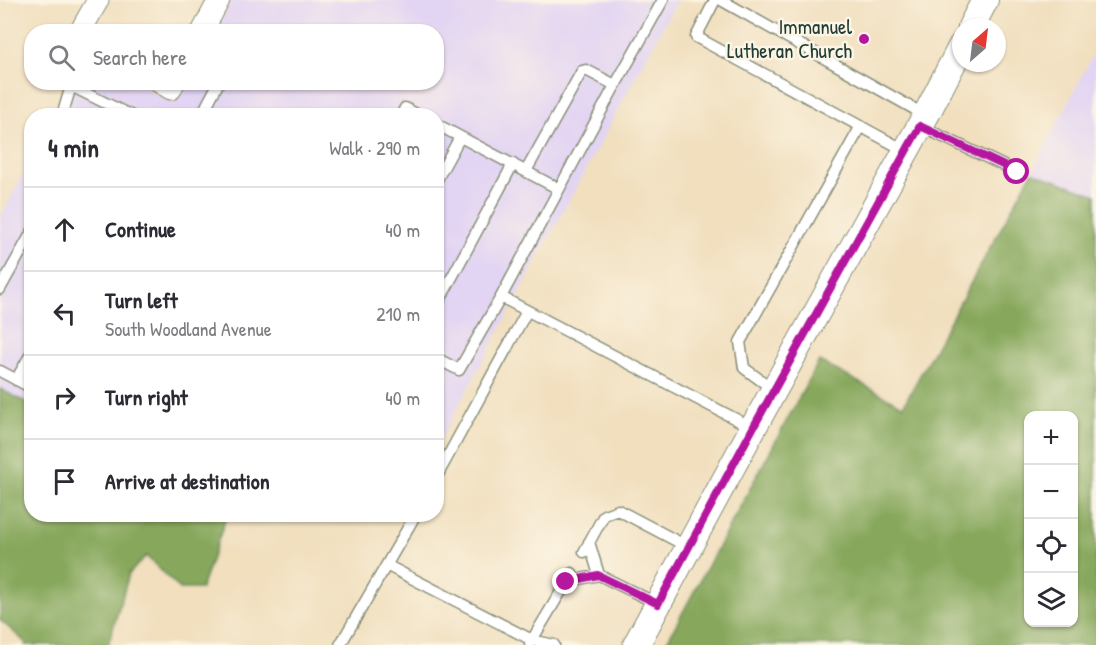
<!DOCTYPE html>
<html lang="en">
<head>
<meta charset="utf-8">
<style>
  body { margin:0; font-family:"Patrick Hand",sans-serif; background:#f2f2f3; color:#2b2b33 }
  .controls { position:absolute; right:18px; bottom:18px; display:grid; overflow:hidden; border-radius:12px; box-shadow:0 2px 4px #0004 }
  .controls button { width:54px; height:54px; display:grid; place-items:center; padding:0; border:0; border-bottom:2px solid #e1e1e2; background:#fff; color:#2b2b33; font:30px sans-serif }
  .compass { position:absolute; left:952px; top:18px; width:54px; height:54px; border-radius:50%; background:#fff; box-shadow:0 2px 4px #0004; rotate:28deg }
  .stop { position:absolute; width:18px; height:18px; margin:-14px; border:4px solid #b5179e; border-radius:50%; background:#fff }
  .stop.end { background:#b5179e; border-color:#fff; box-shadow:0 2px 6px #0008 }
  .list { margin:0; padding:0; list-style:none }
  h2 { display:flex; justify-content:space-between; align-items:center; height:78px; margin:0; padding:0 24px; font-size:26px }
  h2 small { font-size:20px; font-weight:400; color:#7c7c81 }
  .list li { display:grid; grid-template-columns:39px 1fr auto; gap:18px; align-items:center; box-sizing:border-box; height:84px; padding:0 24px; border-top:2px solid #e1e1e2 }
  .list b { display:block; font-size:22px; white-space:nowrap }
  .list p { margin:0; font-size:20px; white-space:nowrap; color:#7c7c81 }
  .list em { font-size:20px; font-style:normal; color:#7c7c81 }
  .icon { flex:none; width:33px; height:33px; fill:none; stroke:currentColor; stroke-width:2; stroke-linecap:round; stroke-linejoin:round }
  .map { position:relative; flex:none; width:1096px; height:645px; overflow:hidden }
  .search { position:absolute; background:#fff; box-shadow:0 2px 4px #0004; left:24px; top:24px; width:420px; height:66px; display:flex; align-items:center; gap:15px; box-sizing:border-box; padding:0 21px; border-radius:24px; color:#7c7c81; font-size:22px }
  .panel { position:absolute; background:#fff; box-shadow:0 2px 4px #0004; left:24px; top:108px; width:420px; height:414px; border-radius:24px }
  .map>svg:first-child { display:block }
  .built { fill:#e2d4f3 }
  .forest { fill:#86a75c; stroke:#527248; stroke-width:1.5; fill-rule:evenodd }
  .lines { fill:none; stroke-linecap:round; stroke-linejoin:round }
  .service-casing { stroke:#888e79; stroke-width:13 }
  .minor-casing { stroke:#888e79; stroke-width:23 }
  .tertiary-casing { stroke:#888e79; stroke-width:28 }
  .service { stroke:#fff; stroke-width:10 }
  .minor { stroke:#fff; stroke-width:21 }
  .tertiary { stroke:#fff; stroke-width:26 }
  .route { stroke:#b5179e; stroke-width:8 }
  .poi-dot { fill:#b5179e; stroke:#fcf5e5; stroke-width:2 }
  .labels { text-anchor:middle; stroke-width:5; stroke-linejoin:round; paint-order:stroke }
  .poi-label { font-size:21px; fill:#1f3d34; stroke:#fcf5e5; text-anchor:end }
</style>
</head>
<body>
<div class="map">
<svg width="1096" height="645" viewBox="0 0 1096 645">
  <rect width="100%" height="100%" fill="#fcf5e5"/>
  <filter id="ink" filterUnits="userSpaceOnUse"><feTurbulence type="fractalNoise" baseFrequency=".0167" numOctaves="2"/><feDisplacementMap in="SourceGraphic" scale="12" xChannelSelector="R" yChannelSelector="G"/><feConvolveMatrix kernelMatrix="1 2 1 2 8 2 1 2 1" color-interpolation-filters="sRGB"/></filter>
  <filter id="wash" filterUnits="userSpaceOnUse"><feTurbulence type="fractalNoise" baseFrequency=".008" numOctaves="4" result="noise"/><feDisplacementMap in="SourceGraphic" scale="24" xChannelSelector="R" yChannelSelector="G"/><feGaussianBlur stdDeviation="1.35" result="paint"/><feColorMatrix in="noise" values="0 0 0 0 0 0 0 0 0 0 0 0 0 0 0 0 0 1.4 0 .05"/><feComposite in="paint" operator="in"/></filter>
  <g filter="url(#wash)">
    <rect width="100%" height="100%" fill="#f1dfbe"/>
    <path class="built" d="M232,0H677L437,446L436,116H55L73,83H136L175,104L187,83L436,82V32L215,31Z
      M1096,49V195L1032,172Z
      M31,159V428L0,413V218Z"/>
    <path class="forest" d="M1032,172L1096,195V645H665L819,361L903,406ZM1028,416H1074V622H1028Z
      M0,389L31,405L32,514L227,515L201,589H180L146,556L129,574L108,645H25L26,643L0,620Z"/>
  </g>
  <g filter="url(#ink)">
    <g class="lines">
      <defs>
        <path id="service" d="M663,0L612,91L501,297L753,428
          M715,0L696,37L906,151
          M721,0L925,115
          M62,116L71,86L132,116
          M201,116L219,82
          M401,116L405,108L420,116
          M436,124L559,189
          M920,126L1017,172
          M526,171L582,71L586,70L615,85
          M436,181L460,137
          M0,289L32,232
          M436,307L513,164
          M436,358L459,370L501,297
          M0,371L32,388
          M16,380L32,352
          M774,390L744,368L740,342L861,126
          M436,478L527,311
          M589,542L599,575
          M584,552L604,515L618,510L688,547
          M388,566L532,640L572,573
          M566,582L599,575L658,604
          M530,644L532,640L554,645
          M340,645L416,514"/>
        <path id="minor" d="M80,32L98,0
          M202,32L219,0
          M159,82L171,89L174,82"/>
        <path id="tertiary" d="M971,27L985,0
          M636,645L753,428L926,115L961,47"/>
      </defs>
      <use href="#service" class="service-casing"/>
      <use href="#minor" class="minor-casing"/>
      <use href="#tertiary" class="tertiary-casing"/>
      <use href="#service" class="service"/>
      <use href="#minor" class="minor"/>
      <use href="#tertiary" class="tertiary"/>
    </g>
  </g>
  <g class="lines" filter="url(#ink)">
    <path class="route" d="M566,582L598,575L658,604L753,428L920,126L1017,172"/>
  </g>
  <circle class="poi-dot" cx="864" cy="39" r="6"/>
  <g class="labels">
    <g class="poi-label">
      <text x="852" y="34">Immanuel<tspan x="852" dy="24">Lutheran Church</tspan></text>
    </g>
  </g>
</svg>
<div class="controls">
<button>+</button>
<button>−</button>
<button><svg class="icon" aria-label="locate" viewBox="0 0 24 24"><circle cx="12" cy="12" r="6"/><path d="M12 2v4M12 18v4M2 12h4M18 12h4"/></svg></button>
<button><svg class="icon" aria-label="layers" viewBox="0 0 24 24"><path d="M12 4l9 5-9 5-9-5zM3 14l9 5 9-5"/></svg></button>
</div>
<svg class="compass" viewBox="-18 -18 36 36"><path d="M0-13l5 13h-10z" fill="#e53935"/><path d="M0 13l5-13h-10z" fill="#7c7c81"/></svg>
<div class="stop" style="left:1017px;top:172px"></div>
<div class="stop end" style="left:566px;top:582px"></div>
<div class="search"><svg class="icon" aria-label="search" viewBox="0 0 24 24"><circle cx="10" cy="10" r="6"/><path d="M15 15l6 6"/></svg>Search here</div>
<section class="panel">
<h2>4 min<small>Walk · 290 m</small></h2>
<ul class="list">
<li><svg class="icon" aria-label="ahead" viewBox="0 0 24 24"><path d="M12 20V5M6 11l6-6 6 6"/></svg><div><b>Continue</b></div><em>40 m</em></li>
<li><svg class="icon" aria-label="left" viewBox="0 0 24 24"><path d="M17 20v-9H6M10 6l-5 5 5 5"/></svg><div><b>Turn left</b><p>South Woodland Avenue</p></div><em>210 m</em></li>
<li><svg class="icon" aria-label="right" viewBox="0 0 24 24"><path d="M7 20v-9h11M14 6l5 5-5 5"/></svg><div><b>Turn right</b></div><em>40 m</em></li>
<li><svg class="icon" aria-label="arrive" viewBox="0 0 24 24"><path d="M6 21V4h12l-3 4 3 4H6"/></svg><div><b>Arrive at destination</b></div></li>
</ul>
</section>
</div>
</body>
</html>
